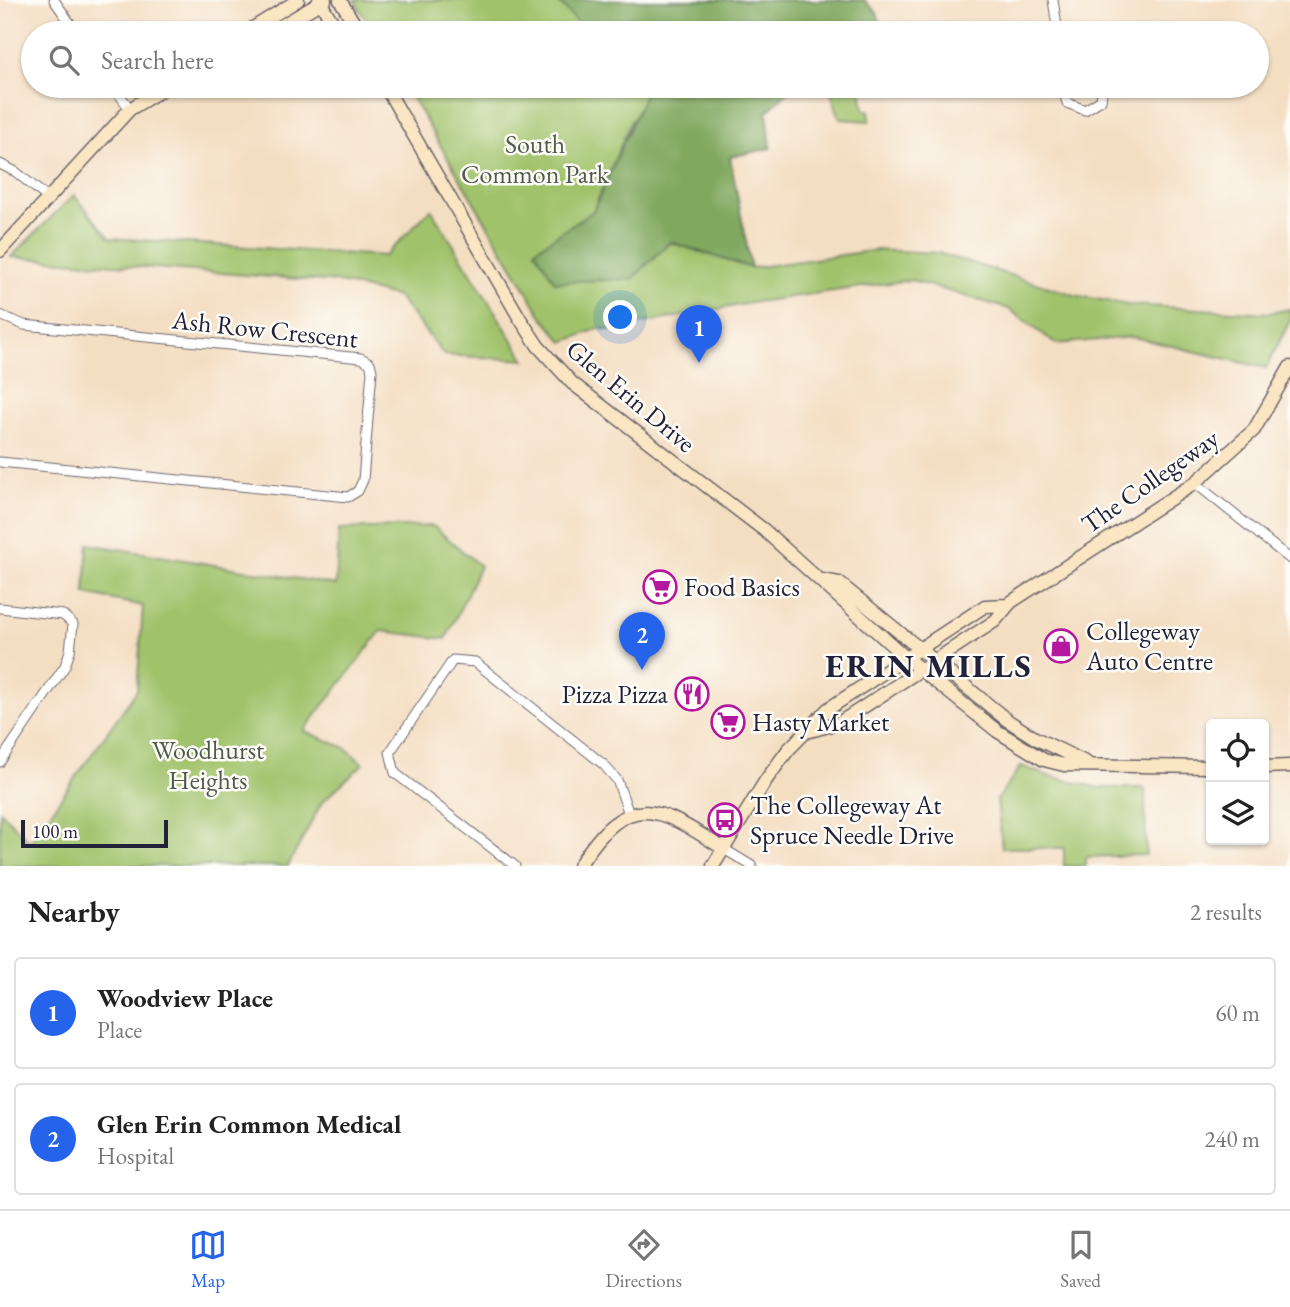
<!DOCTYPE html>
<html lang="en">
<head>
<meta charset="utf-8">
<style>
  body { margin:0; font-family:"EB Garamond",serif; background:#f6f6f6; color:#222 }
  .controls { position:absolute; right:21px; bottom:21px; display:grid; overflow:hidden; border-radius:7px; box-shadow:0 2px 5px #0004 }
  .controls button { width:63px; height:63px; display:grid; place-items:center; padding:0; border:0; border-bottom:2px solid #e0e0e0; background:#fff; color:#222; font:35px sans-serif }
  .scale { position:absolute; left:21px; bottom:18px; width:147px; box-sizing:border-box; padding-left:7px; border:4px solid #22223b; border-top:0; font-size:19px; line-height:24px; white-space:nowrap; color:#22223b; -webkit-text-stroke:5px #fdfcf7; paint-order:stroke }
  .you { position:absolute; left:621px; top:318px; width:24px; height:24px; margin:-18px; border:5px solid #fff; border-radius:50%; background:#1a73e8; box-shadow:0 0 0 10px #1a73e833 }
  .badge { display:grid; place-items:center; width:46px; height:46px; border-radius:50%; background:#2563eb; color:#fff; font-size:23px; font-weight:700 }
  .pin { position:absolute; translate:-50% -58px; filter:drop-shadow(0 2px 4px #0008) }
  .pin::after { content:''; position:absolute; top:37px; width:24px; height:21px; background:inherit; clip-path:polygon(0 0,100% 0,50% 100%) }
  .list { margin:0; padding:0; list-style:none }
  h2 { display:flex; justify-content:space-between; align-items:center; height:91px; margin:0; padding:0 28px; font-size:30px }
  h2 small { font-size:23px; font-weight:400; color:#767676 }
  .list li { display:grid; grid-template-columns:46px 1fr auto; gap:21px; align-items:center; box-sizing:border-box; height:112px; margin:0 14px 14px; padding:0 14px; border:2px solid #e0e0e0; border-radius:7px }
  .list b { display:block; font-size:26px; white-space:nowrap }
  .list p { margin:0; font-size:23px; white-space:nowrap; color:#767676 }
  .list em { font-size:23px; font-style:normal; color:#767676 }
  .icon { flex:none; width:38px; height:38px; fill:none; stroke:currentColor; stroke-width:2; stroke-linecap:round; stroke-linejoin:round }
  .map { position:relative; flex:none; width:1290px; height:866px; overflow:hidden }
  .search { position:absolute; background:#fff; box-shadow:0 2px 5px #0004; left:21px; right:21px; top:21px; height:77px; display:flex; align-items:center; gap:18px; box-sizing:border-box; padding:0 24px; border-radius:38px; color:#767676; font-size:26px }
  .sheet { height:343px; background:#fff }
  nav { display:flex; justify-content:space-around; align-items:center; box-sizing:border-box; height:98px; border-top:2px solid #e0e0e0; background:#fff; font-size:19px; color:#767676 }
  nav a { display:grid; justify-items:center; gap:4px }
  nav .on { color:#2563eb }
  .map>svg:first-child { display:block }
  .green { fill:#a0c26b; stroke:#617253; stroke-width:2 }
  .forest { fill:#80a85f; stroke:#51654d; stroke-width:2 }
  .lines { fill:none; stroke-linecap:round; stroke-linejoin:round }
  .street-casing { stroke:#6c646a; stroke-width:11 }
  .secondary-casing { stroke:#6c646a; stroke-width:15 }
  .street { stroke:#fff; stroke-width:9 }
  .secondary { stroke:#fbe6c4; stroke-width:12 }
  .labels { text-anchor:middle; stroke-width:5; stroke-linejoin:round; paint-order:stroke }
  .park-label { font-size:26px; fill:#4e5a4c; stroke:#fdfcf7 }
  .street-label { font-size:26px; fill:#22223b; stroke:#fdfcf7 }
  .poi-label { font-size:26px; fill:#22223b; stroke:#fdfcf7; text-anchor:start }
  .district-label { font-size:33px; font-weight:bold; letter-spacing:2px; fill:#22223b; stroke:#fdfcf7 }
</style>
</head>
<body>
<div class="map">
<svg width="1290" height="866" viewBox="0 0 1290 866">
  <rect width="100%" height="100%" fill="#fdfcf7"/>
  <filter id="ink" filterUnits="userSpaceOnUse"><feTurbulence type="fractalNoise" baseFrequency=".0143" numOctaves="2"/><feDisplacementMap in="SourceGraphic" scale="14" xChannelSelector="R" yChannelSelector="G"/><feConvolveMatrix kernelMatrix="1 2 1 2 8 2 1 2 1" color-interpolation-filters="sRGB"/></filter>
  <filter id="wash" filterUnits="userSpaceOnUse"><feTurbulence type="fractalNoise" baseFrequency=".00686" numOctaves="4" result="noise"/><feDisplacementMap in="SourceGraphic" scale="28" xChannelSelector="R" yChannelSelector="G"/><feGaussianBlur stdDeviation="1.57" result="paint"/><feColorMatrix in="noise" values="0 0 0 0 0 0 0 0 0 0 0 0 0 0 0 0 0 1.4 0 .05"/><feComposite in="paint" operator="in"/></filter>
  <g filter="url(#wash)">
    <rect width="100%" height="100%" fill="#f4dec2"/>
    <path class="green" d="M354,0H557L587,33H374Z
      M405,86H641L651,102L631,121L593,211L535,250L632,279L670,242L751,268L877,250L938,253L1075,295L1128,305L1270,313L1290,309V321L1266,368L1133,337L1056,344L1009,309L911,280L756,302L607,330L600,328L563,342L541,315Z
      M829,86H861L864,110H869L870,121L840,119Z
      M74,195L110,238L385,256L431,209L525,360L444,355L398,297L338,282L11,257Z
      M433,526L480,566L446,639L381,631L304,731L346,748L363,764L322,802L288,866H0V811L30,842L137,690L143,606L85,594L88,544L336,585L339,529Z
      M1021,766L1048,776L1100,788H1145L1146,855L1086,857V866H1064V848H1002L997,800Z"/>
    <path class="forest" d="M557,0H864L877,13L884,33H587Z
      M641,86H793L767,112L771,148L730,157L751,268L670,242L632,279L555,282L535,250L593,211L646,92Z"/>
  </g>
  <g filter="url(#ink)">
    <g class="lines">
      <defs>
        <path id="street" d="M54,0L77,33
          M1053,0L1058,33
          M113,86L130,109
          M1062,86L1067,103L1085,110L1101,100L1103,86
          M0,164L16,172L49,199
          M0,315L24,325L361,358L370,363L372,371L363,480L358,491L348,497L0,462
          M1195,483L1290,559
          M0,608L63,615L73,624L70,651L65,666L0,762
          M724,849L752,866
          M515,866L395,773L390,752L453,660L475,662L603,764L617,780L629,814"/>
        <path id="secondary" d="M319,0L339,33
          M340,0L360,33
          M245,33L298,0
          M269,33L325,0
          M385,86L519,317L538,346L572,383L764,530L906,658L997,731L1044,760L1064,765L1211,767
          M0,251L130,109L168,86
          M822,580L839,583L1007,720L1035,738L1087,763
          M810,731L839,723L995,621L1011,602L1195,483L1254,430L1290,367
          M1264,767L1290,766
          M579,866C628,789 656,805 724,849
          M713,866L766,780L788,750L828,709L985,606L1007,605"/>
      </defs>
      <use href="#street" class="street-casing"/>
      <use href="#secondary" class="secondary-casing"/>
      <use href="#street" class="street"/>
      <use href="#secondary" class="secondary"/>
    </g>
  </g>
  <defs>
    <symbol id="supermarket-ring" viewBox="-11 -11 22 22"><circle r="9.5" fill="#fdfcf7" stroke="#b5179e" stroke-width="1.5"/><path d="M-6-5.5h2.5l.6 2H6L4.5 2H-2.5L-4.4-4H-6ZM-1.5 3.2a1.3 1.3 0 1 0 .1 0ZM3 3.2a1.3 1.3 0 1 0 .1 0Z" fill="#b5179e"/></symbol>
    <symbol id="shop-ring" viewBox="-11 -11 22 22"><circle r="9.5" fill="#fdfcf7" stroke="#b5179e" stroke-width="1.5"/><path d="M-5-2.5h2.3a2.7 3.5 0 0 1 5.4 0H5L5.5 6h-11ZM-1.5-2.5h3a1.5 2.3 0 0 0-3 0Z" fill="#b5179e"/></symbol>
    <symbol id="restaurant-ring" viewBox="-11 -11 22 22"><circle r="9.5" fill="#fdfcf7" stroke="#b5179e" stroke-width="1.5"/><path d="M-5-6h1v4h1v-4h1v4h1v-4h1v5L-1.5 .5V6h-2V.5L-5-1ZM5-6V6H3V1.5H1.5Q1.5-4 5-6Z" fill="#b5179e"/></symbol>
    <symbol id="bus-ring" viewBox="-11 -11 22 22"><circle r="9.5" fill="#fdfcf7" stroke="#b5179e" stroke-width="1.5"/><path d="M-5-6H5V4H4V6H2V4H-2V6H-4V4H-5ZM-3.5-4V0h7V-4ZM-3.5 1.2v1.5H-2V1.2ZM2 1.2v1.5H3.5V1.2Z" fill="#b5179e"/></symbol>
  </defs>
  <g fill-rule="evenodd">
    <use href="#supermarket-ring" x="641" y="568" width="38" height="38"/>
    <use href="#shop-ring" x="1042" y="627" width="38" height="38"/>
    <use href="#restaurant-ring" x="673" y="675" width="38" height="38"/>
    <use href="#supermarket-ring" x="709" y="703" width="38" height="38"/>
    <use href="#bus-ring" x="706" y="801" width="38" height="38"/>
  </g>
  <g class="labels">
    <g class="park-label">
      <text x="535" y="153">South<tspan x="535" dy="30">Common Park</tspan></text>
      <text x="208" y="759">Woodhurst<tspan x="208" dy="30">Heights</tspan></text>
    </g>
    <g class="street-label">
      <text transform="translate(265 329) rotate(6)" y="9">Ash Row Crescent</text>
      <text transform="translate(631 396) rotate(40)" y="9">Glen Erin Drive</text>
      <text transform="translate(1150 481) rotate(-35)" y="9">The Collegeway</text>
    </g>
    <g class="poi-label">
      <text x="684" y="596">Food Basics</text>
      <text x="1086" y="640">Collegeway<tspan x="1086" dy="30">Auto Centre</tspan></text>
      <text x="668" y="703" text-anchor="end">Pizza Pizza</text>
      <text x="752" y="731">Hasty Market</text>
      <text x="750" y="814">The Collegeway At<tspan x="750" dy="30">Spruce Needle Drive</tspan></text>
    </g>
    <g class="district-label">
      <text x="929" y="677">ERIN MILLS</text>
    </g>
  </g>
</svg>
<div class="controls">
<button><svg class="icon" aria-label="locate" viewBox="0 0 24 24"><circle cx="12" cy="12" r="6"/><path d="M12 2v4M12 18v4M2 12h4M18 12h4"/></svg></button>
<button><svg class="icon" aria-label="layers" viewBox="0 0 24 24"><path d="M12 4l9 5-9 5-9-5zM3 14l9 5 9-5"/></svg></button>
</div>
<div class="scale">100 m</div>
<div class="you"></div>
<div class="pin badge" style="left:699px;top:363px">1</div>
<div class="pin badge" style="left:642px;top:670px">2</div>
<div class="search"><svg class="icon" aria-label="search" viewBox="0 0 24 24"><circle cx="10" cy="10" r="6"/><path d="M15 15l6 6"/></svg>Search here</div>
</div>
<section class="sheet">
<h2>Nearby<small>2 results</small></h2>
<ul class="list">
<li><span class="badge">1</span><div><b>Woodview Place</b><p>Place</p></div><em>60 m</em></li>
<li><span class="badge">2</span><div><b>Glen Erin Common Medical</b><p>Hospital</p></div><em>240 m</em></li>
</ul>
</section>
<nav>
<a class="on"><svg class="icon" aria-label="map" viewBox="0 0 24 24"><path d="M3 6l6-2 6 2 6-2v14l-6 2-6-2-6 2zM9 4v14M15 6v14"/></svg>Map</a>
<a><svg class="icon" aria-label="directions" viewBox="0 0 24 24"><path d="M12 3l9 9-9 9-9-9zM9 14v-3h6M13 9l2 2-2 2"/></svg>Directions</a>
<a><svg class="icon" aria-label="saved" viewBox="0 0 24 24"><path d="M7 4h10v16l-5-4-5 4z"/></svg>Saved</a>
</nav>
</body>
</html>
